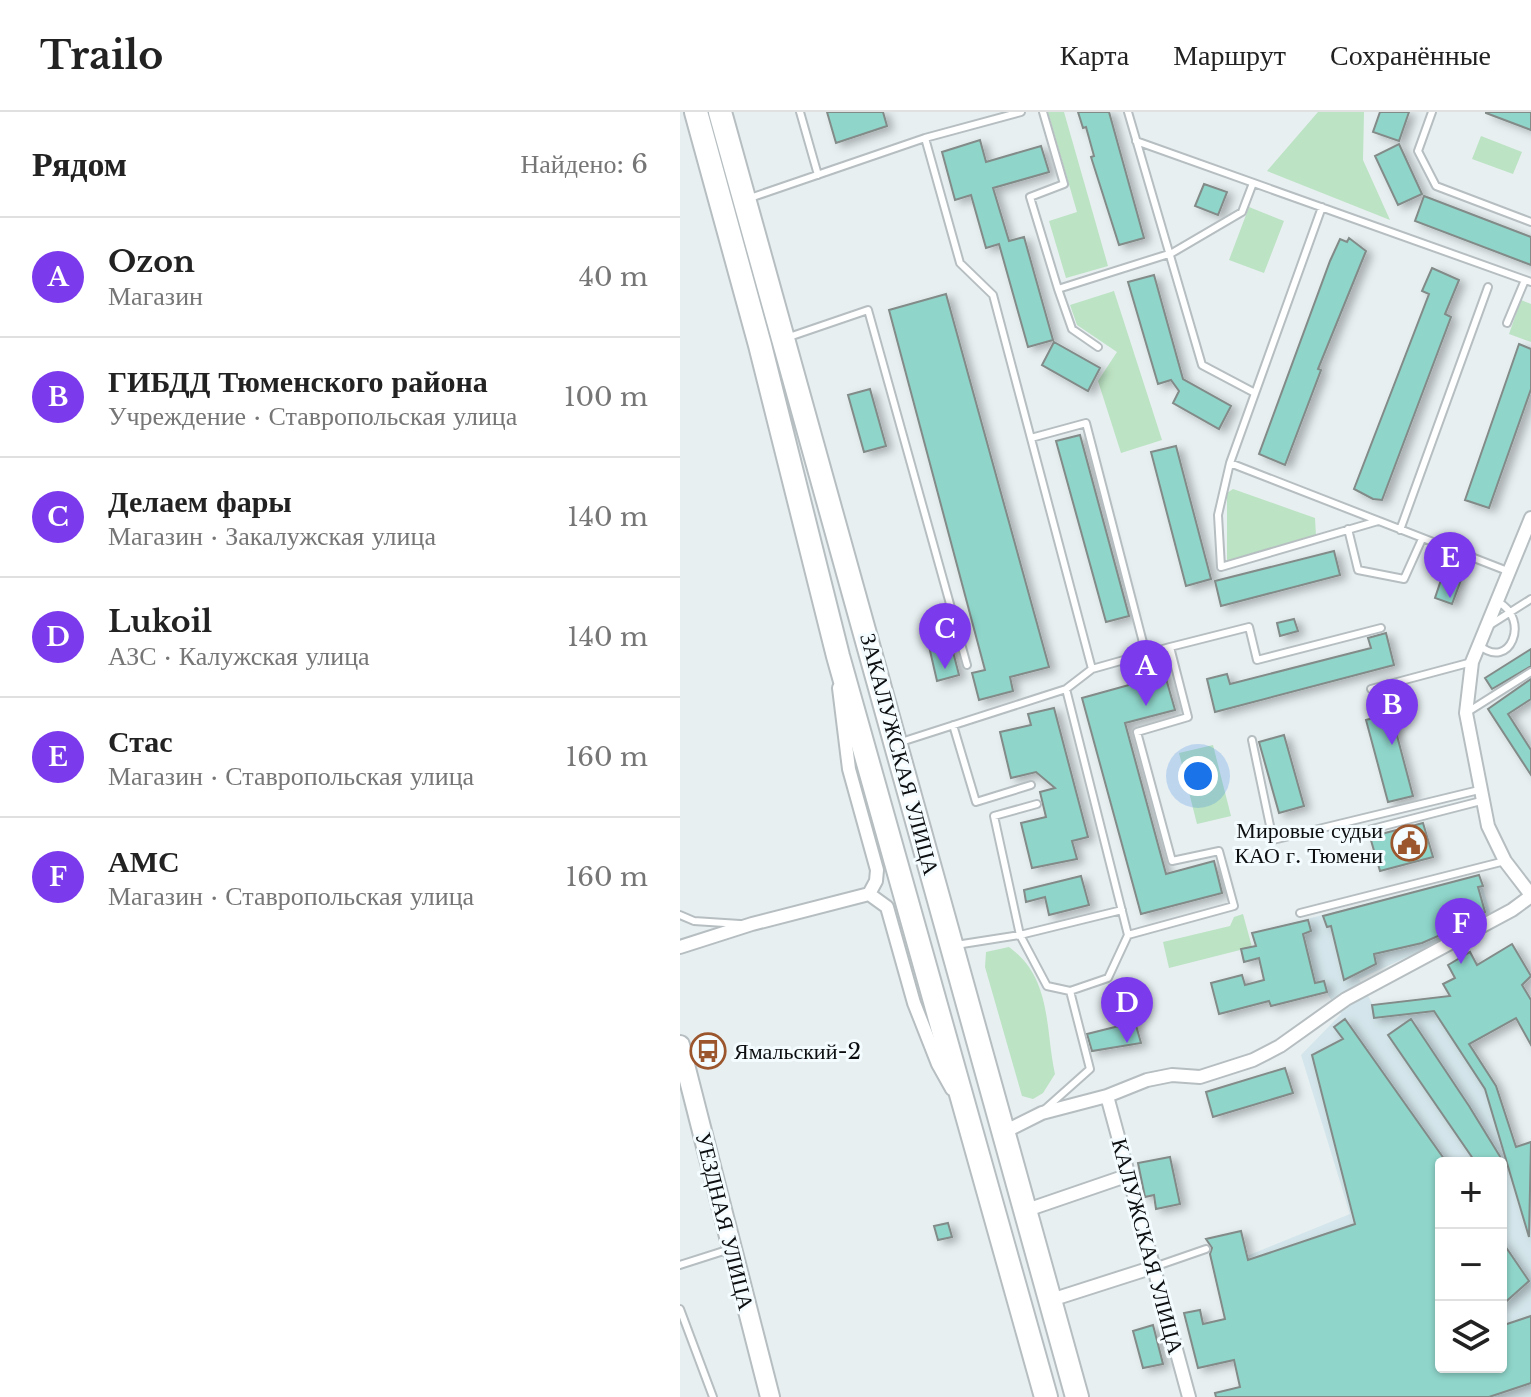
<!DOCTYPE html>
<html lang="ru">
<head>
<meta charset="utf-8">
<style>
  body { margin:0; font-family:"Libre Baskerville",serif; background:#f6f6f6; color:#222 }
  .controls { position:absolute; right:24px; bottom:24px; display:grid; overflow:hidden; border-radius:8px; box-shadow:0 2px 6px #0004 }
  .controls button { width:72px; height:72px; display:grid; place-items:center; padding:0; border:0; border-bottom:2px solid #e0e0e0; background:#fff; color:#222; font:40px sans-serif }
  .you { position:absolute; left:518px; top:664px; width:28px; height:28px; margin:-20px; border:6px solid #fff; border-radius:50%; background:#1a73e8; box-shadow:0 0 0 12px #1a73e833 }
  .badge { display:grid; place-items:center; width:52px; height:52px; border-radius:50%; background:#7c3aed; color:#fff; font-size:26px; font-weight:700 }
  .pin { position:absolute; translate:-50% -66px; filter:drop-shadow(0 2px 4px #0008) }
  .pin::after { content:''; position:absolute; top:42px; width:28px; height:24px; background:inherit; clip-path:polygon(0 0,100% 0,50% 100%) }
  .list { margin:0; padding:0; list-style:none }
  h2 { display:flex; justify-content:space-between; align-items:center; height:104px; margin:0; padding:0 32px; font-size:34px }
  h2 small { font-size:26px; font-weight:400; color:#767676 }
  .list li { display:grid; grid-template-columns:52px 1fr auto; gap:24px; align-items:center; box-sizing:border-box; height:120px; padding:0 32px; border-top:2px solid #e0e0e0 }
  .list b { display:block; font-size:30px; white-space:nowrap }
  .list p { margin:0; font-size:26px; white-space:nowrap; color:#767676 }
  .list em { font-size:26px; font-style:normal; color:#767676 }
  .icon { flex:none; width:44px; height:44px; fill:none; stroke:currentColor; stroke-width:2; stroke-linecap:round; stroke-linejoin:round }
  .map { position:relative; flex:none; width:851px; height:1285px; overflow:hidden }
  header { display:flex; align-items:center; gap:48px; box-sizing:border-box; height:112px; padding:0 40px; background:#fff; border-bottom:2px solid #e0e0e0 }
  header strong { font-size:38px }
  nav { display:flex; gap:44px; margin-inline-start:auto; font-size:28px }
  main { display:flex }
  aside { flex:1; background:#fff }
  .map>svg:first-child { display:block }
  .built { fill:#d4e6eb; fill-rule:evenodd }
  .green { fill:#bce3c3 }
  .building { fill:#8fd5ca; stroke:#838b89; stroke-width:2; filter:url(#shadow) }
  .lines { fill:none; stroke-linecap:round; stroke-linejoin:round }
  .lane-casing { stroke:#b6bec1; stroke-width:10 }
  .street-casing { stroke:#b6bec1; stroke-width:16 }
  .secondary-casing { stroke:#b6bec1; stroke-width:22 }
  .highway-casing { stroke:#b6bec1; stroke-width:26 }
  .lane { stroke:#fff; stroke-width:6 }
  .street { stroke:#fff; stroke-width:12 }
  .secondary { stroke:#fff; stroke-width:18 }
  .highway { stroke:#fff; stroke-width:22 }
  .labels { text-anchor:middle; stroke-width:6; stroke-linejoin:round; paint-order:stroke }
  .street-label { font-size:22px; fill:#0c0e0f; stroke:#f4fcff }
  .poi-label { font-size:22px; fill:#0c0e0f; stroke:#f4fcff; text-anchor:end }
</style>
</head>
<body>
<header>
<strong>Trailo</strong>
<nav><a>Карта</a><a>Маршрут</a><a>Сохранённые</a></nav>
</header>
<main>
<aside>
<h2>Рядом<small>Найдено: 6</small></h2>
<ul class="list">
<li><span class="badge">A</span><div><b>Ozon</b><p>Магазин</p></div><em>40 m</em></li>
<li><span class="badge">B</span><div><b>ГИБДД Тюменского района</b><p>Учреждение · Ставропольская улица</p></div><em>100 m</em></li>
<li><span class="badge">C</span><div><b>Делаем фары</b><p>Магазин · Закалужская улица</p></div><em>140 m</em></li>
<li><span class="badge">D</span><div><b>Lukoil</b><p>АЗС · Калужская улица</p></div><em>140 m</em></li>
<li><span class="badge">E</span><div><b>Стас</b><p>Магазин · Ставропольская улица</p></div><em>160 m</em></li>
<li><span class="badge">F</span><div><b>АМС</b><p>Магазин · Ставропольская улица</p></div><em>160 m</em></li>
</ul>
</aside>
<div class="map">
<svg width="851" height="1285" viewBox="0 0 851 1285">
  <defs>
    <filter id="shadow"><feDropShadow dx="6" dy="3.5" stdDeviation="4" flood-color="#0004"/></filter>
  </defs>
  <rect width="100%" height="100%" fill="#e7eff1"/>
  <path class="built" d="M799,763L812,806L679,867L693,893L759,885L814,971L851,1087V1285H563L529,1141L542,1138L557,1148L670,1102L621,943L661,902L646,880L591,894L572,821ZM761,1051H821V1255H761Z"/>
  <path class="green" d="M368,0H384L428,154L386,166L369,109L397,100Z
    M638,0H684L683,48L710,108L587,59Z
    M801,24L842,40L833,62L792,47Z
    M569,95L604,109L584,161L549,148Z
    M434,179L482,328L441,341L418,269L437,240L397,213L390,193Z
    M841,188L851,192V230L829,222Z
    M553,377L635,406L636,424L547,449V381Z
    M533,633L551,704L517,712L499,641Z
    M563,802L572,835L489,856L483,830L550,814L554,805Z
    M329,835C372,866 365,916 375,962L363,981L353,987L342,984L305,855L306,840Z"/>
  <path class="building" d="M147,0H203L207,14L156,31Z
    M398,0H429L464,126L439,133L411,45L414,44L406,15L403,16Z
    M700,0H729L719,29L693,20Z
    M806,0H851V18L806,1Z
    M300,28L306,50L361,34L369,60L313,76L329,129L344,125L373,228L348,235L319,132L306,136L291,83L275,88L262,40Z
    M719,32L742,82L718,93L695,44Z
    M524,72L547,80L538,103L515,94Z
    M744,84L851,125V153L735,109Z
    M669,126L686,139L638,257L641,258L605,353L579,342L650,149L660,127L667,130Z
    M752,156L779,168L765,202L771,205L702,388L693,387L674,377L749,182L742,179Z
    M474,163L503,267L551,294L539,317L493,291L499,279L491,268L478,272L448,170Z
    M266,182L369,555L330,565L333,579L299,588L292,561L305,558L209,198Z
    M374,230L420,256L408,279L362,253Z
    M839,232L851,237V277L809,396L785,388Z
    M190,277L206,334L184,340L168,283Z
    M400,323L449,504L426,510L376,329Z
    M496,334L531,467L506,474L471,340Z
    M654,439L660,463L541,494L535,469Z
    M763,462L781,468L772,492L755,486Z
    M614,507L618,519L600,524L597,511Z
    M706,521L714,553L535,600L527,567L547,562L550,572L691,536L688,526Z
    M263,526L265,533L271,532L279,563L257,569L248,530Z
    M851,537V554L812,577L805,566Z
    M485,563L495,598L445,611L486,762L534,749L542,781L461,802L402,586Z
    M851,567V587L828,602L851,638V663L808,597Z
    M374,596L408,725L392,729L397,747L352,756L341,711L366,705L360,680L375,676L356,660L331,666L320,620L351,613L348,602Z
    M711,601L733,684L708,690L686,608Z
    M604,623L624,694L599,701L579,630Z
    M743,711L753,745L700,759L690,725Z
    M799,763L803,774L798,775L805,800L763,812L765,821L742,831L694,842L696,852L664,868L651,814L647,815L643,804Z
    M401,764L409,793L369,803L365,785L346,790L344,778Z
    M628,808L631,819L623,822L635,871L644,869L647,880L591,894L589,889L539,902L531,871L562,863L565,873L584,868L579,846L564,850L561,837L576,834L572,821Z
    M832,832L851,864L842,873L851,888V933L836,906L789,932L816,974L836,1035L851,1030L849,1125L805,977L754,899L694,906L692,893L770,884L763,872L775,866L768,853L790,840L797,853Z
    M448,869L452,889L436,893L431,872Z
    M665,907L767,1051H761V1255H821V1214L851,1204V1271L809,1285H536L535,1281L560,1275L554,1248L518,1256L504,1201L520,1198L523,1212L545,1207L530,1142L532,1136L526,1127L561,1119L568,1148L675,1112L632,943L663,927L654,915Z
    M731,907L789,994L824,1051H796L708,923Z
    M455,910L461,931L412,939L407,922Z
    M605,956L613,981L533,1005L526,980Z
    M490,1045L500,1092L476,1097L474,1083L465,1085L458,1051Z
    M268,1111L272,1125L258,1128L254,1114Z
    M821,1128L849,1169L821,1194Z
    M473,1213L483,1252L463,1256L453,1219Z"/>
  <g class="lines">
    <defs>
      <path id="lane" d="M120,0L138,63
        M363,0L384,72L350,85L378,177L492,141L562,100L573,71
        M448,0L522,253L573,280
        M752,0L738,39L756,74L851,110
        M245,26L280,151L313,183L412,557
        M456,29L851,170
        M70,86L245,26L341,0
        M642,95L550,351L538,403L541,455L698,409
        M378,177L392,217L418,235
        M827,211L845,168
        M109,225L188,198L287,553
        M351,326L406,311L466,542
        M550,351L830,460
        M668,417L678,458L724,467L742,427
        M720,418L808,175
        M810,513L851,487
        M799,533C830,560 851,507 818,490
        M490,535L569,515L577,548L701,516
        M386,577L448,823
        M691,577L792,550
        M786,601L851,560
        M273,613L296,690L351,673
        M572,628L593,728L799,678
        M218,631L386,577L412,557L490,535L508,605L457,620L492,749L539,739L554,794L448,823L428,866L390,879L367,874L340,823L276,833
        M357,692L314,704L340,823L442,798
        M665,724L801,689
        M620,801L825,749
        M0,803L14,809L60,812
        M364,998L410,957L390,879
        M0,1153L50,1137
        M474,1155L526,1137
        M0,1197L33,1285"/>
      <path id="street" d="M851,406L792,550L786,601L808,714L825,749L851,783
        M159,576L169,657L197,758L196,769L189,782
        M189,782L207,795L234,891L258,952L272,977
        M0,835L72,812L189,782
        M427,984L509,1285
        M322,1021L362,1001L427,984L467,968L492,963L520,965L573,948L600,934L666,887L832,798L851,784
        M344,1099L449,1063
        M371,1188L474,1155"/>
      <path id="secondary" d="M0,933L90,1285"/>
      <path id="highway" d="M16,0L80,233L158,544L366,1285
        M40,0L397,1285"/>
    </defs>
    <use href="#lane" class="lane-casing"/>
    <use href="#street" class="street-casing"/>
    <use href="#secondary" class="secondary-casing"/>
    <use href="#highway" class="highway-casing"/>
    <use href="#lane" class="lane"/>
    <use href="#street" class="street"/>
    <use href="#secondary" class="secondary"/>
    <use href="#highway" class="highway"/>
  </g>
  <defs>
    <symbol id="civic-ring" viewBox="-11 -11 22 22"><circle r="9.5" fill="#f4fcff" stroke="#9c562d" stroke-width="1.5"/><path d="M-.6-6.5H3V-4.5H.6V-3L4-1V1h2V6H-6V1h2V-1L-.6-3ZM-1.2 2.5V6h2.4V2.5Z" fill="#9c562d"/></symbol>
    <symbol id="bus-ring" viewBox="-11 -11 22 22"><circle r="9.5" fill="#f4fcff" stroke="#9c562d" stroke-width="1.5"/><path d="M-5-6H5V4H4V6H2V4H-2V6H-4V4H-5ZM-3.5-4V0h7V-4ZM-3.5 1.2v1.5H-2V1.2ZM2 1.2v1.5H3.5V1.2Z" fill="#9c562d"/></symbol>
  </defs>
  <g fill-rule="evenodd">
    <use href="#civic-ring" x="709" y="711" width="40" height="40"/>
    <use href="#bus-ring" x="8" y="919" width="40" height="40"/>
  </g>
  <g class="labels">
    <g class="street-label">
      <text transform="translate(220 642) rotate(75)" y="8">ЗАКАЛУЖСКАЯ УЛИЦА</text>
      <text transform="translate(45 1109) rotate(76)" y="8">УЕЗДНАЯ УЛИЦА</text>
      <text transform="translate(468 1134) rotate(75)" y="8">КАЛУЖСКАЯ УЛИЦА</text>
    </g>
    <g class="poi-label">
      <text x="703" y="726">Мировые судьи<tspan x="703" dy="25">КАО г. Тюмени</tspan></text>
      <text x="54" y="947" text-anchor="start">Ямальский-2</text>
    </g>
  </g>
</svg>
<div class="controls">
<button>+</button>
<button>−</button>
<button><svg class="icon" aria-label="layers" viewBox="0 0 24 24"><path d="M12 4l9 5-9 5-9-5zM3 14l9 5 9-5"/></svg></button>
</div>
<div class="you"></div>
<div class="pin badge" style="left:466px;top:594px">A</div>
<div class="pin badge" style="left:712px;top:633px">B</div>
<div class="pin badge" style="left:265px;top:557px">C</div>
<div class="pin badge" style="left:447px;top:931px">D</div>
<div class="pin badge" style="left:770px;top:486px">E</div>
<div class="pin badge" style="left:781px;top:852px">F</div>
</div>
</main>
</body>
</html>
